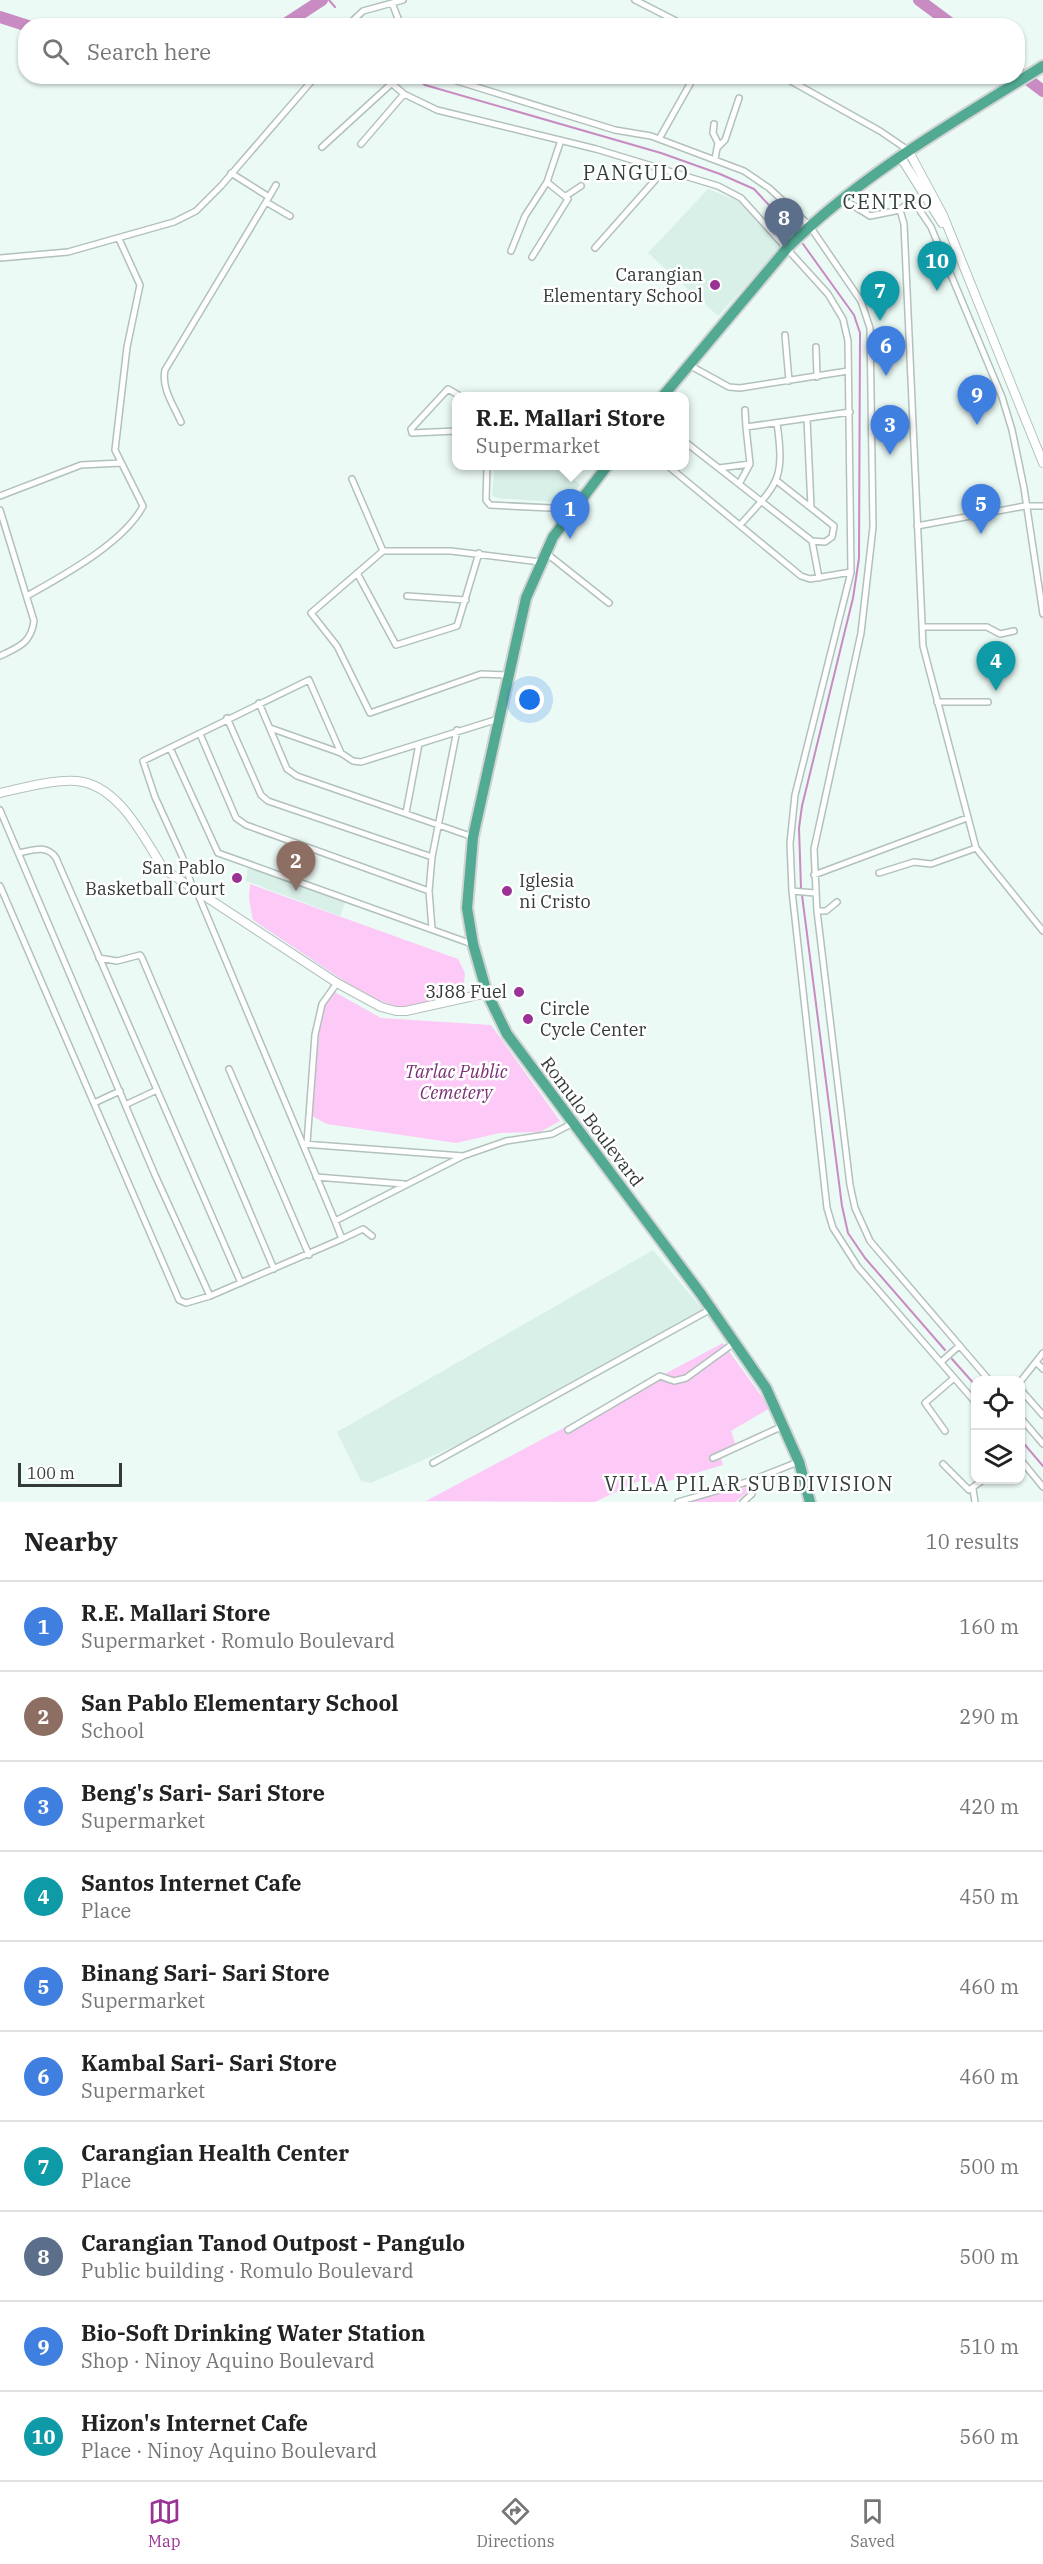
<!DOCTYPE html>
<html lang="en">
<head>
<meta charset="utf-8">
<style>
  body { margin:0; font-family:"IBM Plex Serif",serif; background:#f6f6f6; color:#222 }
  .controls { position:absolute; right:18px; bottom:18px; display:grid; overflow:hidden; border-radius:12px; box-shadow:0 2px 4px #0004 }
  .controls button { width:54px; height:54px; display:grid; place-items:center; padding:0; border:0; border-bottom:2px solid #e0e0e0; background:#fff; color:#222; font:30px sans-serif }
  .scale { position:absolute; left:18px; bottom:15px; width:104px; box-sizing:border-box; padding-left:6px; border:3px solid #343a38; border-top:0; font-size:16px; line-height:21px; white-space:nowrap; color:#343a38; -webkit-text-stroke:4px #fff; paint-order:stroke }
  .you { position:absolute; left:530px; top:700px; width:21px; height:21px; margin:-15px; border:4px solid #fff; border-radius:50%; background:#1a73e8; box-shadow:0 0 0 9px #1a73e833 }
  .badge { display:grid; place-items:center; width:39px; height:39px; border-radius:50%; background:#9b3396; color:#fff; font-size:20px; font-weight:700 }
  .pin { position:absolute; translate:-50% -50px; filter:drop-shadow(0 2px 3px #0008) }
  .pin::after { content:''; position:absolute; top:32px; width:21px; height:18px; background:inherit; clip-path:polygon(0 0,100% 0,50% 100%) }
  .popup { position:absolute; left:452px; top:392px; width:237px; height:78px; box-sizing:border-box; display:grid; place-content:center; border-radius:12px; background:#fff; filter:drop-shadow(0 2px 4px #0005); font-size:20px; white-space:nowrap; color:#767676 }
  .popup b { font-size:22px; color:#222 }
  .popup::after { content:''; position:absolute; left:50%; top:100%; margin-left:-12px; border:12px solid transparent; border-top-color:#fff }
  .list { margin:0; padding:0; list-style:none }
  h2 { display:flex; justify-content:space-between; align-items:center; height:78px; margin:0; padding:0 24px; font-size:26px }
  h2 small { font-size:20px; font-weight:400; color:#767676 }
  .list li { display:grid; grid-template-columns:39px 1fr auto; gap:18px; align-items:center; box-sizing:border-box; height:90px; padding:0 24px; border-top:2px solid #e0e0e0 }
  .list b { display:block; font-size:22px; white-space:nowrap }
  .list p { margin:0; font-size:20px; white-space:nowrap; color:#767676 }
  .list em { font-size:20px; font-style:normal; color:#767676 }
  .icon { flex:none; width:33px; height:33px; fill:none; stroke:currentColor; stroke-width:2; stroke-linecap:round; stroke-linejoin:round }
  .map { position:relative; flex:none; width:1043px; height:1502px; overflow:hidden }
  .search { position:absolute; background:#fff; box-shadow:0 2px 4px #0004; left:18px; right:18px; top:18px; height:66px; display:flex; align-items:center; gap:15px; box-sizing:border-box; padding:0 21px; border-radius:24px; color:#767676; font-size:22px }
  .sheet { height:978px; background:#fff }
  nav { display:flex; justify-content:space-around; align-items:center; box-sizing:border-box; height:84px; border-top:2px solid #e0e0e0; background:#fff; font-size:16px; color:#767676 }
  nav a { display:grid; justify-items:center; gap:3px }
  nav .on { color:#9b3396 }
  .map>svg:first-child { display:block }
  .built { fill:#d9f0e9 }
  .green { fill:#fdc9f7 }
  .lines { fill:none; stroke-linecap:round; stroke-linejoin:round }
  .stream { stroke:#c88bc2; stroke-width:2 }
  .river { stroke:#c88bc2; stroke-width:12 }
  .street-casing { stroke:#b2c1bc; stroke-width:8 }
  .secondary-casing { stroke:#b2c1bc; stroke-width:10 }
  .highway-casing { stroke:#d2d4d3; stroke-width:14 }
  .street { stroke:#fff; stroke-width:5 }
  .secondary { stroke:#fff; stroke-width:8 }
  .highway { stroke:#52aa93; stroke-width:10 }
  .poi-dot { fill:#9b3396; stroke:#fff; stroke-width:2 }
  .labels { text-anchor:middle; stroke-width:5; stroke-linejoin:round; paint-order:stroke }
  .poi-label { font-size:18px; fill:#343a38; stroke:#fff; text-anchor:end }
  .park-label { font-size:18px; font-style:italic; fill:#793174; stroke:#fff }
  .street-label { font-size:18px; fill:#343a38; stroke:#fff }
  .neighbourhood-label { font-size:20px; letter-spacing:1.5px; fill:#323e3b; stroke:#fff }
</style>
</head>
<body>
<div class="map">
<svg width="1043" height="1502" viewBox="0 0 1043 1502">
  <rect width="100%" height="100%" fill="#ebfaf5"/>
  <path class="built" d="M708,189L738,201L783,246L718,316L648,253Z
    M495,466H559L580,485L565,503L496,498L492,495Z
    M248,867L346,901L340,916L246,881Z
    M653,1250L704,1311L459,1444L371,1483L361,1481L337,1432Z"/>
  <path class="green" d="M250,884L458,959L465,973L463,993L402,1009L383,1002L365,995L253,920L249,899Z
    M331,990L381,1018L491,1025L560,1121L540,1132L500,1133L456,1143L327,1124L310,1115L323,1002Z
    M723,1343L770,1408L731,1431L736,1446L719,1452L723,1465L655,1485L643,1479L595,1502L426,1501Z
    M744,1486L750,1490L735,1502H688Z"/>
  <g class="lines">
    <path class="stream" d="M329,0L335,7
      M411,76L425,85L661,153L720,174L754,189L794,232
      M801,888L799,828L802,806L853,598L859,558L860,333L854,315L803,244
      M802,895L842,1206L848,1233L865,1258L945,1350
      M952,1359L976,1386
      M1020,1439L1043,1466"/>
    <path class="river" d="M919,0L954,26
      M0,17L28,26
      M282,26L322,0
      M1018,72L1043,91"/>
    <defs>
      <path id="street" d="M635,0L686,26
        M392,3L401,26
        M347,26L363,11L403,0
        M383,76L404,94L437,110L596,149L718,186L741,198L828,294L843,319L848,341L851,572L795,795L790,843L792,891L827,1208L833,1228L858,1267L976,1403
        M441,76L615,130L651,136L744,171L769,188L809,225L861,301L870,328L873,527L861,633L814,849L817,911L850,1185L855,1208L870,1241L989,1380
        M782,76L880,131L908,150
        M714,124L713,133L718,143L715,159
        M659,139L690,84
        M361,144L404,94
        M322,147L391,84
        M717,148L725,140L739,98
        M566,196L581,186
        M269,197L276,185
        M843,199L870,216L900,210L908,203L917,206L931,227L1002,397L1012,430L1024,488L1043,614
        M266,202L290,216
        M900,210L904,224L923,646L976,848L1043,931
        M595,248L664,170
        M511,251L525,216L547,182L561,140
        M532,257L568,199L547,182
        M0,258L68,252L174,222L196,211L221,186L316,76
        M785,335L789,381
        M816,347L817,377
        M689,365L729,387L740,388L848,371
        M745,410L746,427
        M807,419L811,507
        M181,422C174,406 161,388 165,370L269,197L231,173
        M456,431L412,433L411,429L448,389L460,396
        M684,441L812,541L825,542L832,537L834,526L777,481
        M487,466L486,500L490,505L572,509
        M668,466L801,576L810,579L851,572
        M719,468L750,464
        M352,479L383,551
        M739,484L750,464L746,427L850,412
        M0,496L81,465L121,463
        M0,510L34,621C31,643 19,647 0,656
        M740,525C778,483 785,481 777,423
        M917,526L1025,506H1043
        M812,541L819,578
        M546,553L609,603
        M357,573L396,645L457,626L479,553
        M27,596C62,576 124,543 143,506L115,450L127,347L140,285L119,239
        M407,596L466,600
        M922,627H987L1000,634L1014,631
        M507,675L481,674L370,713L337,646L311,613L383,551H451L540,562
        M937,702H988
        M259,703L287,769L297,776L473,837
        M227,718L261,795L268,801L432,857
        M270,728L341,753L353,761L361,762L498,719
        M200,734L236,818L246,825L429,891
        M170,748L218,853L472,944
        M0,810L155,1175L210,1296L342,1239L335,1221
        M406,813L419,744
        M19,853C33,850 47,844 56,858L241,1283
        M879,873L914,862L931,864L976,848
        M814,875L967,818
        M0,886L179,1300L186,1303L210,1296
        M193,889L182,856L155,797L143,761L309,680L341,753
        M792,891L815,893
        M197,892L335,1221L463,1156
        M817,911H826L837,902
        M432,929L429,891L432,857L457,730
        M99,958L117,961L140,955L142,958L274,1269
        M229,1069L309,1255
        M94,1103L120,1091
        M127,1104L157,1090
        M307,1143L315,1035L322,1004L337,983
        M303,1144L463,1156L506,1141L552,1134L573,1123
        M316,1177L404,1184
        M342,1239L363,1229L372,1236
        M941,1362L959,1346
        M1036,1362L1043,1369
        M1020,1382L1043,1353
        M1020,1389L1043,1415
        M1020,1417L1043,1444
        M568,1430L660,1376L674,1381L686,1378L734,1343
        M945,1431L925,1403L954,1378
        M713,1458L783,1426
        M1020,1459L1043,1487
        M433,1463L711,1309
        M943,1464L969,1490L983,1480
        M973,1489L975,1502
        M678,1502L750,1481L798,1462
        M743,1502L752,1494L750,1481"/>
      <path id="secondary" d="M908,150L943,215L1043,463
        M900,156L942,223
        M0,793C23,788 60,777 83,782C121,790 144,838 163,868L171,874L337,983L381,1007L396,1011H406L487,993"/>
      <path id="highway" d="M663,396L788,247C863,173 954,122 1043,66
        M607,466L553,537L526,598L473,837L467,908L473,944L487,993L507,1034L701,1294L766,1388L799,1462L810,1502"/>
    </defs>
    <use href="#street" class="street-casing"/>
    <use href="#secondary" class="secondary-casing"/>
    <use href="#highway" class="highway-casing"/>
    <use href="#street" class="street"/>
    <use href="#secondary" class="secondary"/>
    <use href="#highway" class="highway"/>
  </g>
  <g class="poi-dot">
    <circle cx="715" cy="285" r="6"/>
    <circle cx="237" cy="878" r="6"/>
    <circle cx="507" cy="891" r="6"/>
    <circle cx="519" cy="992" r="6"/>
    <circle cx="528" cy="1019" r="6"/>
  </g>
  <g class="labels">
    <g class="poi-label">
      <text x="703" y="281">Carangian<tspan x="703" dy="21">Elementary School</tspan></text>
      <text x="225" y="874">San Pablo<tspan x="225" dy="21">Basketball Court</tspan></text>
      <text x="519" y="887" text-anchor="start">Iglesia<tspan x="519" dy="21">ni Cristo</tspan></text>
      <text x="507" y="998">3J88 Fuel</text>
      <text x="540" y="1015" text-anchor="start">Circle<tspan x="540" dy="21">Cycle Center</tspan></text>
    </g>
    <g class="park-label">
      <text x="456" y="1078">Tarlac Public<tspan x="456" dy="21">Cemetery</tspan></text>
    </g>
    <g class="street-label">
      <text transform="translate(592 1122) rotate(53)" y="6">Romulo Boulevard</text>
    </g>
    <g class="neighbourhood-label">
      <text x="636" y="180">PANGULO</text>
      <text x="888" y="209">CENTRO</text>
      <text x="749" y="1491">VILLA PILAR SUBDIVISION</text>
    </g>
  </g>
</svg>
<div class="controls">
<button><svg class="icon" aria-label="locate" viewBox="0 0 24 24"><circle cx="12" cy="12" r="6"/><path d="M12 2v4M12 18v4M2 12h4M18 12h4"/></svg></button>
<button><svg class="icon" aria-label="layers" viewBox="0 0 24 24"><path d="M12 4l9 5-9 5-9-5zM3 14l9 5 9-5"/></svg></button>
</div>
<div class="scale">100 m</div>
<div class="you"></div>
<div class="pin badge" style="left:570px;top:539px;background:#3f7fe0">1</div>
<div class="popup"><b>R.E. Mallari Store</b>Supermarket</div>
<div class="pin badge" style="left:296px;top:891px;background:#8d6e63">2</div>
<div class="pin badge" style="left:890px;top:455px;background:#3f7fe0">3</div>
<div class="pin badge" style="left:996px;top:691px;background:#0f9aa8">4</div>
<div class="pin badge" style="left:981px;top:534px;background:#3f7fe0">5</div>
<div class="pin badge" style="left:886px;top:376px;background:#3f7fe0">6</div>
<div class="pin badge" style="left:880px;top:321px;background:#0f9aa8">7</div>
<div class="pin badge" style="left:784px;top:248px;background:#5c6f8a">8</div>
<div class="pin badge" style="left:977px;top:425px;background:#3f7fe0">9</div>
<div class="pin badge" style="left:937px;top:291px;background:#0f9aa8">10</div>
<div class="search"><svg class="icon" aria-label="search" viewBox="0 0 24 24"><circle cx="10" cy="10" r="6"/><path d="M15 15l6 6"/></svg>Search here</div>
</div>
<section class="sheet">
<h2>Nearby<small>10 results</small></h2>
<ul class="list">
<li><span class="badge" style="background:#3f7fe0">1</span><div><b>R.E. Mallari Store</b><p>Supermarket · Romulo Boulevard</p></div><em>160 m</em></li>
<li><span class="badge" style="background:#8d6e63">2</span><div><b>San Pablo Elementary School</b><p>School</p></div><em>290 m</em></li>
<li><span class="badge" style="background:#3f7fe0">3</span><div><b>Beng's Sari- Sari Store</b><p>Supermarket</p></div><em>420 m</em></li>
<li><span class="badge" style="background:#0f9aa8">4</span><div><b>Santos Internet Cafe</b><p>Place</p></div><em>450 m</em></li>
<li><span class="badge" style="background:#3f7fe0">5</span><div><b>Binang Sari- Sari Store</b><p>Supermarket</p></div><em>460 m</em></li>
<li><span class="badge" style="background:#3f7fe0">6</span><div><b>Kambal Sari- Sari Store</b><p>Supermarket</p></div><em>460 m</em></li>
<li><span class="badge" style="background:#0f9aa8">7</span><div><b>Carangian Health Center</b><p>Place</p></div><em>500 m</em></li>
<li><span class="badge" style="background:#5c6f8a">8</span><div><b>Carangian Tanod Outpost - Pangulo</b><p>Public building · Romulo Boulevard</p></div><em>500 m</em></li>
<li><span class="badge" style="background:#3f7fe0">9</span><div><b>Bio-Soft Drinking Water Station</b><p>Shop · Ninoy Aquino Boulevard</p></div><em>510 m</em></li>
<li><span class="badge" style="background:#0f9aa8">10</span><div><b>Hizon's Internet Cafe</b><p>Place · Ninoy Aquino Boulevard</p></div><em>560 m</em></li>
</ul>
</section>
<nav>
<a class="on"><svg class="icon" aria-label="map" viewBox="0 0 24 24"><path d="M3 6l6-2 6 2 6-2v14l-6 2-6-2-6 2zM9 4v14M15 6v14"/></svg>Map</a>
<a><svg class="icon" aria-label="directions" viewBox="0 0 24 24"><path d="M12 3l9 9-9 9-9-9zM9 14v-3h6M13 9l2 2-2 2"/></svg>Directions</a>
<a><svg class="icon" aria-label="saved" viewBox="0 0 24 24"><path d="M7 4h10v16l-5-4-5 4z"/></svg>Saved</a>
</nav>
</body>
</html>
